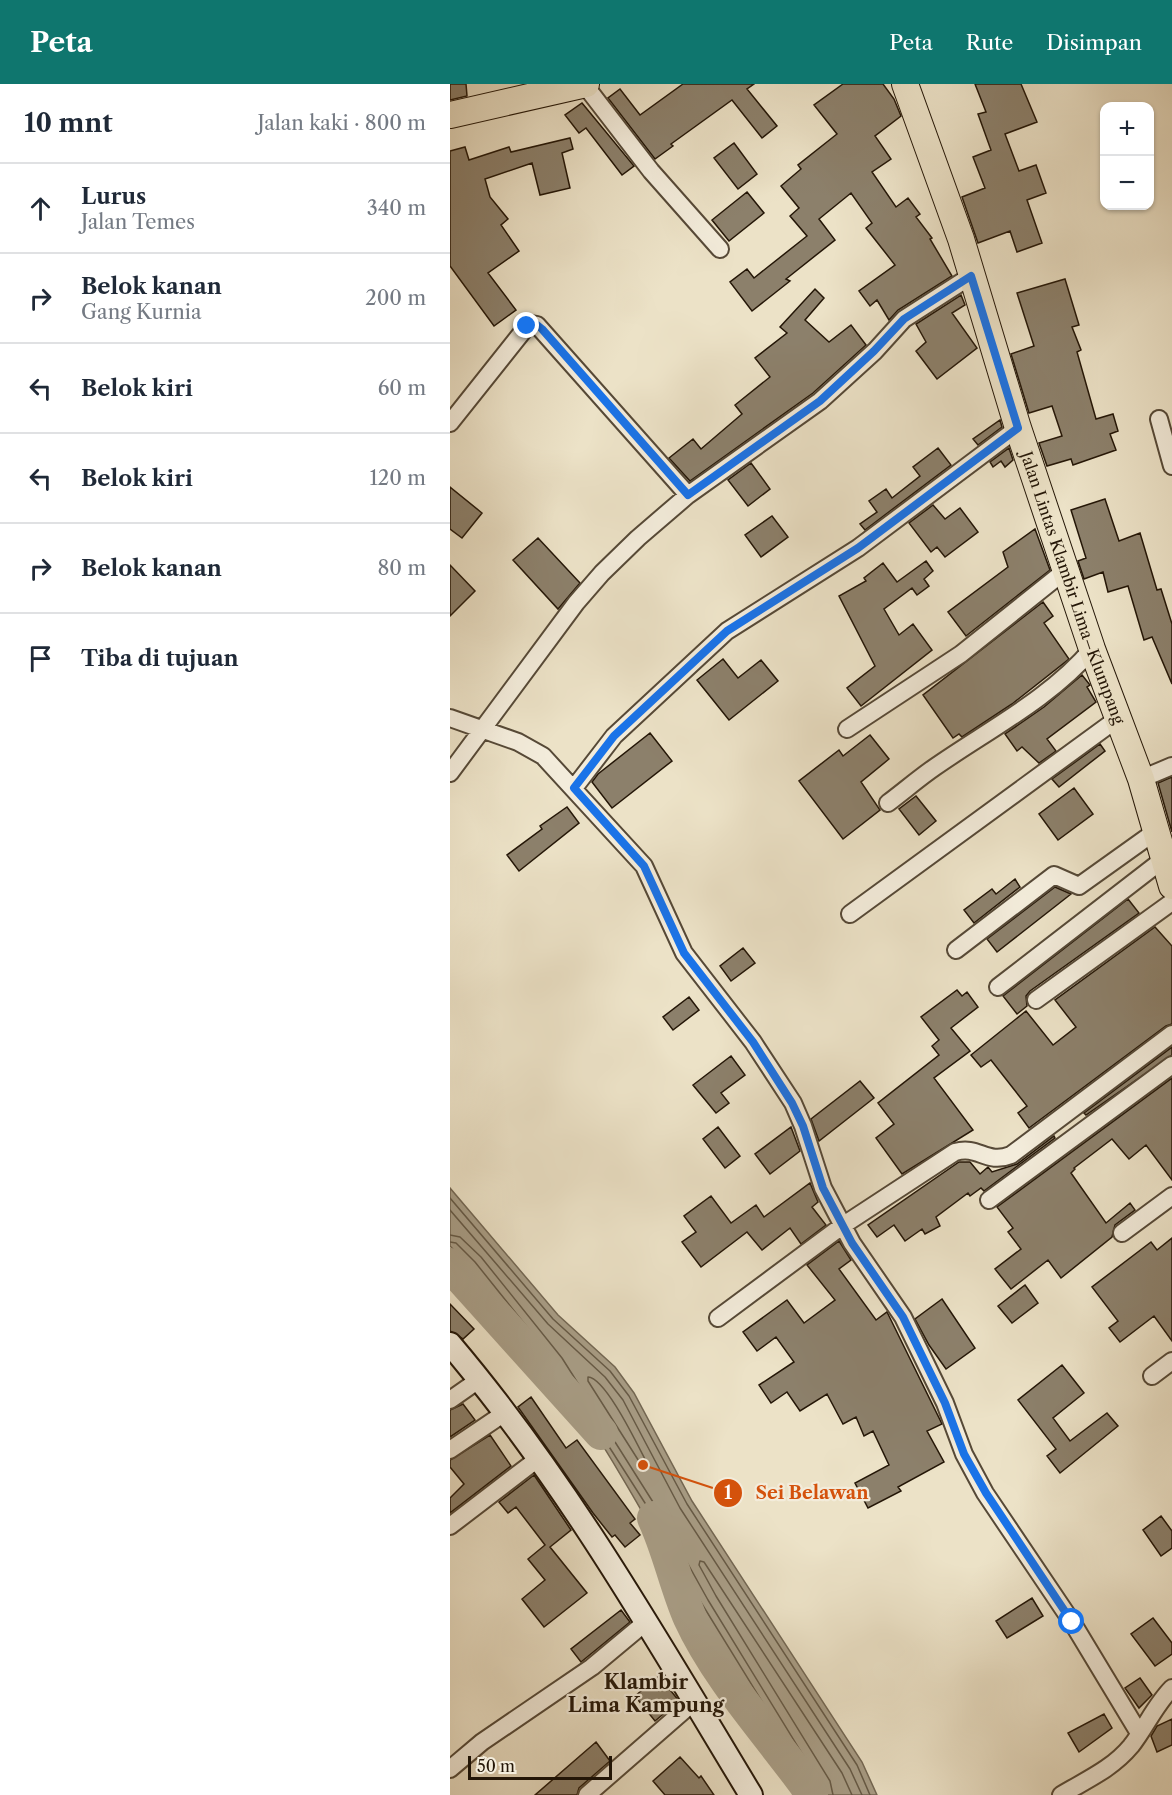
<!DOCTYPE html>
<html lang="id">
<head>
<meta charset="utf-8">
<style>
  body { margin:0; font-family:"Libre Caslon Text",serif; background:#f2f2f3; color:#1f2937 }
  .controls { position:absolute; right:18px; top:18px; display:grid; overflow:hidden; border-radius:12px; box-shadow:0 2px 4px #0004 }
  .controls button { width:54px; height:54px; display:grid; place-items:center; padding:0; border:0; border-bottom:2px solid #e0e1e3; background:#fff; color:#1f2937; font:30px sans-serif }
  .scale { position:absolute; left:18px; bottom:15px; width:144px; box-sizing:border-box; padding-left:6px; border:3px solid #241607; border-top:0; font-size:16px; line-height:21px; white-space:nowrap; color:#241607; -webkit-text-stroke:4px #f3ecdb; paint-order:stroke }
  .stop { position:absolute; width:18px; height:18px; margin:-14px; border:4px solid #1a73e8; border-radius:50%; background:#fff }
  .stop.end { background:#1a73e8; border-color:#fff; box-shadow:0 2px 6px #0008 }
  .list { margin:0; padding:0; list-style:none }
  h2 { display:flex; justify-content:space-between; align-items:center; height:78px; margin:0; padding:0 24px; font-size:26px }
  h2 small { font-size:20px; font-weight:400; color:#747a83 }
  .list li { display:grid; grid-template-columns:39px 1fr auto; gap:18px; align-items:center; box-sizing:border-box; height:90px; padding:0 24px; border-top:2px solid #e0e1e3 }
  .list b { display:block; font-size:22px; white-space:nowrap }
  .list p { margin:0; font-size:20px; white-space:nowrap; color:#747a83 }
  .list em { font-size:20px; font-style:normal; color:#747a83 }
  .icon { flex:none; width:33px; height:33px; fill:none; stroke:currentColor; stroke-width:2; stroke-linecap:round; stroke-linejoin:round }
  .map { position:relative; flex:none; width:722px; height:1711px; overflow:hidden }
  header { display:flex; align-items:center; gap:36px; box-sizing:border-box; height:84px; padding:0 30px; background:#0f766e; color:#fff }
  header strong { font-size:28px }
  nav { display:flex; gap:33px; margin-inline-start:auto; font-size:21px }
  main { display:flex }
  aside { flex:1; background:#fff }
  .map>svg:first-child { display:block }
  .water { fill:#a89d86; stroke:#736753; stroke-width:1.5 }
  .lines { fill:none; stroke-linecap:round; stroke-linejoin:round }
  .shore { stroke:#665a46; stroke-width:1.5 }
  .river { stroke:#a89d86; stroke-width:34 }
  .building { fill:#8c806b; stroke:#241607; stroke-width:1.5 }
  .street-casing { stroke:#564937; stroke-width:20 }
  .secondary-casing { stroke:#241607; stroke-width:26 }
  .primary-casing { stroke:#241607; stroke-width:28 }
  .street { stroke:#f3ecdb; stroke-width:16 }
  .secondary { stroke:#f3ecdb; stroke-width:22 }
  .primary { stroke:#ece2c7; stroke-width:26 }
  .route { stroke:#1a73e8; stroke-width:8 }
  .labels { text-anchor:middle; stroke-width:4.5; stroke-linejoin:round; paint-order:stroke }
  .street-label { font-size:16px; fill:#241607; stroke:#f3ecdb }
  .quarter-label { font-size:20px; font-weight:bold; fill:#241607; stroke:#f3ecdb }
  .leader { fill:none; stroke:#d4520c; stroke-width:2 }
  .callout-dot { fill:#d4520c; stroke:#f3ecdb; stroke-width:2 }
  .mark-label { font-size:18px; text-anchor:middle; font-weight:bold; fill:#fff }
  .callout-label { font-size:18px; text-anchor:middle; font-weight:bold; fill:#d4520c; stroke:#f3ecdb; stroke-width:4.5; stroke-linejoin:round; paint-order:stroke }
</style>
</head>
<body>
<header>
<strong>Peta</strong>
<nav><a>Peta</a><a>Rute</a><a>Disimpan</a></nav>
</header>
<main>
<aside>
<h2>10 mnt<small>Jalan kaki · 800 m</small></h2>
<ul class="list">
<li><svg class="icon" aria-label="ahead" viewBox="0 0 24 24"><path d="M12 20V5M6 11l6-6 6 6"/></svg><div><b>Lurus</b><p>Jalan Temes</p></div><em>340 m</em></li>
<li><svg class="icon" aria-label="right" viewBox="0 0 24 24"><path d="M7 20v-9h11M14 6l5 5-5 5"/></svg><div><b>Belok kanan</b><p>Gang Kurnia</p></div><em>200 m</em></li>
<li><svg class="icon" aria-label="left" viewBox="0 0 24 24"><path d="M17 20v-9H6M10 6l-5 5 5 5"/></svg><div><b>Belok kiri</b></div><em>60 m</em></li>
<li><svg class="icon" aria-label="left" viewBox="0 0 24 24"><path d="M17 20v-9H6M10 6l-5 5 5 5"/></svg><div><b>Belok kiri</b></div><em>120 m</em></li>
<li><svg class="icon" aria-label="right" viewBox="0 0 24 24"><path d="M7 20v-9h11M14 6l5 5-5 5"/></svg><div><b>Belok kanan</b></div><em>80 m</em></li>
<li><svg class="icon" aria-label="arrive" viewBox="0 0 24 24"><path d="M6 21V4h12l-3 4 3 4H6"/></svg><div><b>Tiba di tujuan</b></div></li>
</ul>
</aside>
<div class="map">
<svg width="722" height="1711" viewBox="0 0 722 1711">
  <rect width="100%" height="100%" fill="#ece2c7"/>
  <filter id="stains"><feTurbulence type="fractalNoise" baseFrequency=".00333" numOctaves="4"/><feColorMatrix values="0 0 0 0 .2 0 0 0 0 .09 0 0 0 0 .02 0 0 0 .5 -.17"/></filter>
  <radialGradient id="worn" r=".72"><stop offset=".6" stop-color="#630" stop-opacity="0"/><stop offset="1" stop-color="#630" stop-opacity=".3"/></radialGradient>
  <path class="water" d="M0,1104L108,1231L165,1283L184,1309L242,1417L412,1678L427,1711H362C322,1649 282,1585 245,1521C174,1396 104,1264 0,1162Z"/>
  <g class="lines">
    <path class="shore" d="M0,1114L103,1235L160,1287L179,1312L237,1420L407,1681L420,1711
      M0,1126L98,1240L155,1293L173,1316L230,1424L400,1685L412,1711
      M0,1151L10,1153L31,1173L112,1274L208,1426L258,1516L372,1702L374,1711
      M0,1158L6,1159L25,1178L105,1278L202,1430L252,1520L334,1653L367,1711
      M138,1293C156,1294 188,1362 197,1379L196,1383L192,1382L138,1297Z
      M383,1711L380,1697L266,1512L249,1481L250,1477L254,1478L392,1689L402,1711"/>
    <path class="river" d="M0,1181L151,1349
      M204,1434C219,1466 226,1502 240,1534C267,1593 318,1649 356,1701L361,1711"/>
  </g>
  <path class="building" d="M0,0H16L17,12L0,16Z
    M233,0H304L297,5L327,42L312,54L282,16L221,60L223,62L205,75L158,14L170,5L190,31Z
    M393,0H433L444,15L451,32L425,52L441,75L422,88L446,123L458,114L470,130L466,133L482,154L480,155L502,192L448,226L439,236L427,216L420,222L409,207L445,181L416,144L422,139L401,109L369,135L385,156L336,195L340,197L302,227L280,198L297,185L304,194L357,152L340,132L349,124L331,102L351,85L348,81L387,50L364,21Z
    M525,0H571L587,38L555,50L569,87L586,81L596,109L577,116L592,159L567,168L560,147L528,159L512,113L535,104L523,73L541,66L528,30L536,28Z
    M132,19L184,82L172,91L136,44L129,49L115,31Z
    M120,54L123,65L112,69L120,104L90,111L82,79L35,95L40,113L58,135L51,141L69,167L38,189L66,226L44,242L0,182V67L15,63L19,76L59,63L61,68Z
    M284,59L307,90L288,105L264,74Z
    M297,108L314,129L279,157L262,136Z
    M615,195L629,241L622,243L631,266L627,268L646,335L663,330L668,347L660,350L666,366L623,381L621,375L597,382L589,359L612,352L602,322L579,329L561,270L584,262L567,209Z
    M365,205L374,214L355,236L379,258L401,241L416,261L363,309L240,397L219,374L243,355L251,365L292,330L285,321L320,293L305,274L337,249L330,243Z
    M511,211L515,221L502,229L527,264L487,295L466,267L476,258L466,240Z
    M550,336L552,343L528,361L523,355Z
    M488,364L501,381L415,446L410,440L427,428L419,417L436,405L442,414L470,392L463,383Z
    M559,364L563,376L555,383L551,377L543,383L540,378Z
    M301,379L320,405L298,422L278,396Z
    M0,403L32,429L12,454L0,445Z
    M655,415L669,457L690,449L707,506L711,505L722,540V600L702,553L694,556L678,502L658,508L653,488L634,495L628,477L636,474L621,426Z
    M483,421L495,435L510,424L528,448L495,473L487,463L481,468L459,439Z
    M322,432L338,453L311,473L295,451Z
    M585,445L600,486L516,552L498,528L558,483L553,468Z
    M88,454L130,499L108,525L63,476Z
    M476,477L483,487L474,495L479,502L467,511L462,504L434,525L449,551L463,540L482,566L411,622L397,604L425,582L389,512L416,497L414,494L433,479L447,498Z
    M0,481L25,507L0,532Z
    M593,518L603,532L594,539L619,575L562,620L512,653L509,650L503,654L473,611Z
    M273,575L288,594L311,576L328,597L279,636L247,596Z
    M632,591L640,601L637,603L646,618L597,655L606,667L589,679L572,663L567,667L555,650L594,623Z
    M200,649L222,677L162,724L142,698L148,690Z
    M420,651L439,675L411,698L430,726L393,755L349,697L389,666L393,672Z
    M650,660L655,667L609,703L602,695Z
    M722,693V748L708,699Z
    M624,704L643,730L608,756L589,730Z
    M466,712L486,737L469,751L449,725Z
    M117,723L129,739L69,787L57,771L92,745L90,742Z
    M565,795L570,803L524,839L514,826L542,805L546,810Z
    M605,803L621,810L547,868L537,855Z
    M678,815L689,829L580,907L576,912L577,922L567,930L553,912Z
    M705,843L722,862V940L716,942L579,1044L568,1029L577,1022L541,976L531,983L521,971L576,927L603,961L626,943L605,916Z
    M293,864L305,879L281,897L270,882Z
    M507,906L512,912L517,908L528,923L501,944L520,967L484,994L523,1046L452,1090L426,1054L444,1040L428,1019L489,971L482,962L489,956L471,933Z
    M239,913L249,926L223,946L213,933Z
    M722,963V971L636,1031L634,1029Z
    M281,972L295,991L271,1009L279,1019L266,1029L243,1001Z
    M722,994V1096L696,1061L679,1075L662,1055L624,1084L625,1085L621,1089L656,1139L680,1119L685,1126L665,1141L662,1153L611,1194L598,1176L561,1205L545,1185L571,1165L558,1148L563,1144L547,1123Z
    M410,997L424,1014L369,1057L361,1035Z
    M268,1043L290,1072L275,1084L253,1055Z
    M341,1043L350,1067L320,1090L305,1070Z
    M604,1052L605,1054L534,1107L531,1104L520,1112L518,1109L486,1133L490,1142L475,1150L472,1145L455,1157L444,1141L427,1153L418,1141L509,1078H520L530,1090L538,1083L542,1088L567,1080Z
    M360,1099L368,1118L362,1123L376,1141L351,1160L340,1144L312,1166L297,1148L251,1183L232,1158L246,1148L234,1132L261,1112L281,1139L306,1121L314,1133Z
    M722,1154V1257L704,1232L670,1258L659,1244L668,1237L642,1203L701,1158L707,1166Z
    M389,1157L401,1176L389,1185L426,1236L437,1228L438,1230L492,1340L477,1347L494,1378L448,1403L451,1407L418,1424L405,1399L439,1381L423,1347L414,1352L406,1333L393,1340L377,1310L350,1327L337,1308L321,1319L309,1301L344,1278L326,1253L307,1267L293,1248L337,1216L354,1239L385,1216L357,1181Z
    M575,1201L588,1219L562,1239L548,1222Z
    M492,1215L525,1264L496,1285L479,1261L465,1235Z
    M0,1220L24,1245L13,1255L0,1247Z
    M612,1281L634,1309L603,1334L620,1357L657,1329L668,1342L610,1389L597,1372L606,1365L568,1316Z
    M81,1313L116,1364L127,1356L185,1435L180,1439L190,1451L175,1463L165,1451L162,1453L143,1429L68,1323Z
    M13,1320L25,1336L0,1353V1326Z
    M40,1351L61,1382L0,1429V1414L14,1400L0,1383V1376Z
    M84,1391L121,1446L100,1463L137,1509L94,1543L72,1515L95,1496L78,1475L95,1461L66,1423L58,1429L49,1418Z
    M711,1432L722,1447V1464L711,1472L693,1446Z
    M582,1514L593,1532L557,1554L546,1537Z
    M171,1526L180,1538L131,1578L121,1565Z
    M703,1534L722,1559V1570L705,1582L681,1550Z
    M209,1592L229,1617L205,1637L185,1612Z
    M690,1594L702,1611L689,1624L675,1604Z
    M654,1630L662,1644L629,1668L618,1649Z
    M722,1635V1661L707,1668L701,1652L707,1642Z
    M146,1658L160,1677L129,1704L127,1711H85Z
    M230,1673L249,1694L251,1692L264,1711H215L203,1697Z"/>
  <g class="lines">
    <defs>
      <path id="street" d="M134,0L201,87L270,165
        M709,335L722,382
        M0,339L74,246L81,240L87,241L238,411
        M0,634L68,658L93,672L194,782L234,869L303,958L343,1019L353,1042L373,1104L402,1159L453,1233L495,1319L514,1370L535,1409L622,1538L689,1649
        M397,645L511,570L616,486
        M0,689L126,519L152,489L188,454L238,411L370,317L425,267L454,235L521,192
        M691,695L722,682
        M124,704L164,652L277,547L408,464L568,344
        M438,719C454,707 469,694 485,683C538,646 601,614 642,565
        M400,830L667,635
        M506,866L604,791L629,802L706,747
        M548,903L715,774
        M586,916L722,818
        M539,1116L722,981
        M672,1149L722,1112
        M268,1234L392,1142L505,1068C529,1061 536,1081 561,1071L722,950
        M702,1292L722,1277
        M0,1316L30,1295
        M0,1366L56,1328
        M0,1442L89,1374
        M0,1685L32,1658L142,1583L196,1538
        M137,1711L246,1616
        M611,1711C636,1696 662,1685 681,1662C696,1643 705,1621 722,1604"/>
      <path id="secondary" d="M0,1260C118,1399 207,1556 301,1711"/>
      <g id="primary">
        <path id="s1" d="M455,0L511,155L568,344L642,565L691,695L722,802"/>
        <path d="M0,31L136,0"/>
      </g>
    </defs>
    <use href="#street" class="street-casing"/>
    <use href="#secondary" class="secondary-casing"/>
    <use href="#primary" class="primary-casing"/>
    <use href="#street" class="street"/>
    <use href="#secondary" class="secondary"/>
    <use href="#primary" class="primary"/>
  </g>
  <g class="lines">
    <path class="route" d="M77,242L87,241L92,245L238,411L370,317L424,267L454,235L521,192L568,344L408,464L277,547L164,652L124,704L194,782L234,869L303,958L342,1019L353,1042L373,1104L402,1159L453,1233L495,1319L514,1370L536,1409L622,1538"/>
  </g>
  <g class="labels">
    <g class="street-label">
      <text dy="6" stroke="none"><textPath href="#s1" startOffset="531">Jalan Lintas Klambir Lima–Klumpang</textPath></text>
    </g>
    <g class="quarter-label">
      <text x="196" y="1605">Klambir<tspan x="196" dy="23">Lima Kampung</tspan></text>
    </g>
  </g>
  <path class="leader" d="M193 1381L278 1409"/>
  <g class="callout-dot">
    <circle cx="193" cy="1381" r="6"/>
    <circle cx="278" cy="1409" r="15"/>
  </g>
  <g class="mark-label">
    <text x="278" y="1415">1</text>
  </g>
  <g class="callout-label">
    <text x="362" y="1415">Sei Belawan</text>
  </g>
  <rect width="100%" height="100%" filter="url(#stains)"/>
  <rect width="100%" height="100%" fill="url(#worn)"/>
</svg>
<div class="controls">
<button>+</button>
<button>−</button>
</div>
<div class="scale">50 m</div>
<div class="stop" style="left:622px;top:1538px"></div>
<div class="stop end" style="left:77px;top:242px"></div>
</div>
</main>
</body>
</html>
